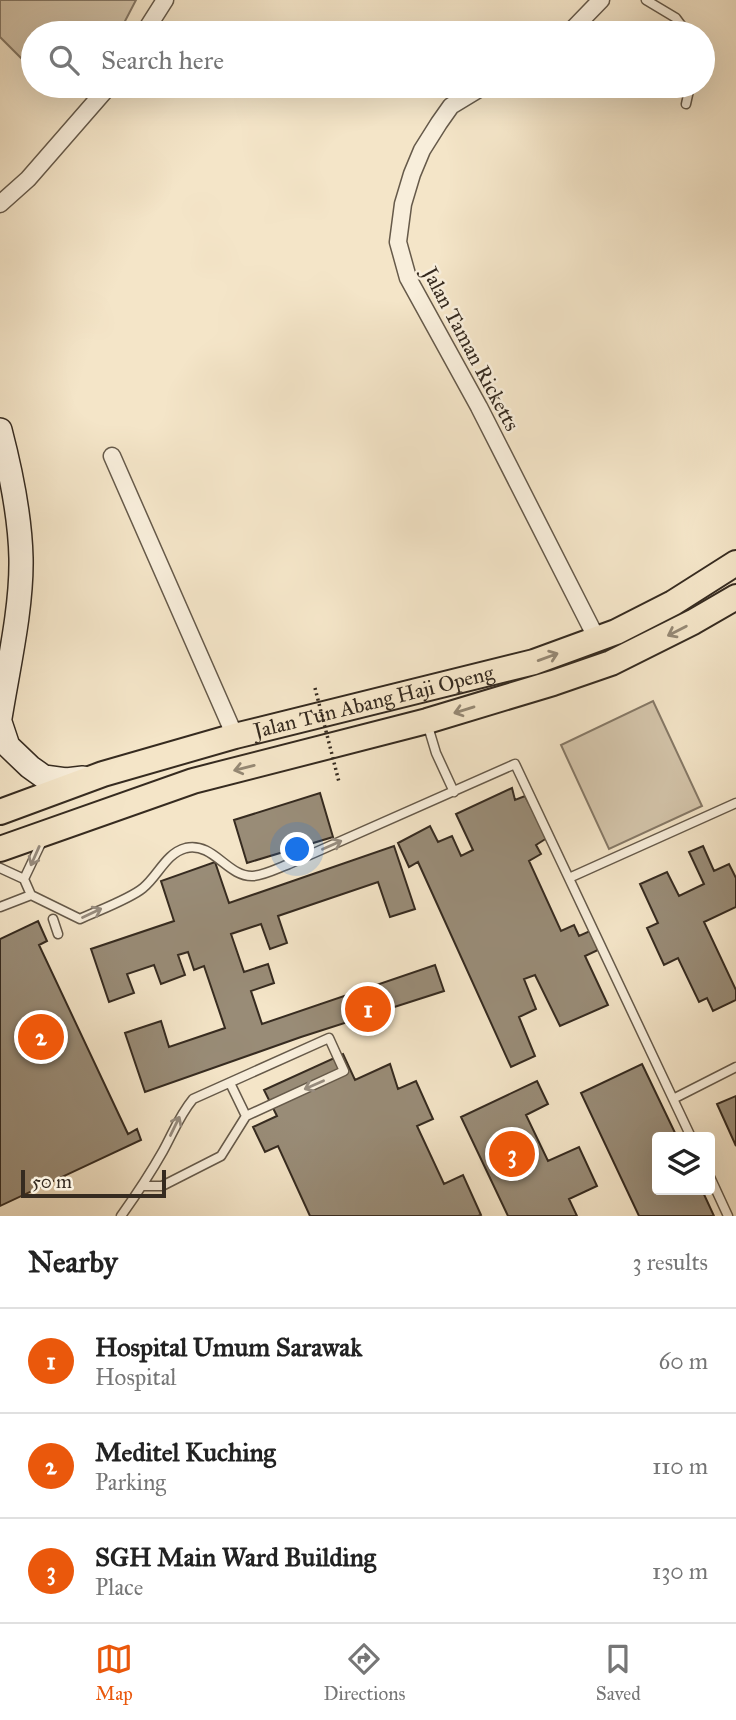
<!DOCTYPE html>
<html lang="en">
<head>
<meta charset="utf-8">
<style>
  body { margin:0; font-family:"IM FELL Great Primer",serif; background:#f2f2f2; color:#222 }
  .controls { position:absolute; right:21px; bottom:21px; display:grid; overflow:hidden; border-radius:7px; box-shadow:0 7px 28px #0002 }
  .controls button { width:63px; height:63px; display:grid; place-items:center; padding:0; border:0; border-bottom:2px solid #e0e0e0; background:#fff; color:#222; font:35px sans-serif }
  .scale { position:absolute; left:21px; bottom:18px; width:145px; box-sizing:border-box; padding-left:7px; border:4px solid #362b20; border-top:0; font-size:19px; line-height:24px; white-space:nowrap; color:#362b20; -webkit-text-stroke:5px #f8eedb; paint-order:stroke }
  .you { position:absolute; left:298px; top:850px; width:24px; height:24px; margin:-18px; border:5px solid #fff; border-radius:50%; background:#1a73e8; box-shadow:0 0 0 10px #1a73e833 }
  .badge { display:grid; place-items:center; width:46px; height:46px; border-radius:50%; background:#ea580c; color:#fff; font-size:23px; font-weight:700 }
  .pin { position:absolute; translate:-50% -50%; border:4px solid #fff; box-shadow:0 2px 7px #0006 }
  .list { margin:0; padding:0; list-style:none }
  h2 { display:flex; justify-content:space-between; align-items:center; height:91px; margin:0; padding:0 28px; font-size:30px }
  h2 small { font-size:23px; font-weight:400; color:#767676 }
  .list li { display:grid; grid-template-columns:46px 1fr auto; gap:21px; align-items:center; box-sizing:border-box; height:105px; padding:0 28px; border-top:2px solid #e0e0e0 }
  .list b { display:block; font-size:26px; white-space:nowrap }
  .list p { margin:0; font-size:23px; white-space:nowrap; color:#767676 }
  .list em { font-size:23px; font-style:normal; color:#767676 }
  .icon { flex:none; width:38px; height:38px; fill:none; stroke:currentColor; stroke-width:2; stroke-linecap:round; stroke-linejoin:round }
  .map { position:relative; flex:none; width:736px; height:1216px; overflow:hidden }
  .search { position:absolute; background:#fff; box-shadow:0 7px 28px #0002; left:21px; right:21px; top:21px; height:77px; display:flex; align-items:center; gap:18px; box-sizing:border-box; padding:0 24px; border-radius:38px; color:#767676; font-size:26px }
  .sheet { height:406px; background:#fff }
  nav { display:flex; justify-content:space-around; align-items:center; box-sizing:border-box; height:98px; border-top:2px solid #e0e0e0; background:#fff; font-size:19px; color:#767676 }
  nav a { display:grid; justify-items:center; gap:4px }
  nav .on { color:#ea580c }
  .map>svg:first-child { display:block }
  .green { fill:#d4c5ab; stroke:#857866; stroke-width:2 }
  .building { fill:#998c77; stroke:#362b20; stroke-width:2 }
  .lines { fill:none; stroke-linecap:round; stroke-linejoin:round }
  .lane-casing { stroke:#665a4a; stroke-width:11 }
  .street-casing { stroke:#665a4a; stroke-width:19 }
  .secondary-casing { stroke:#362b20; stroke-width:26 }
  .primary-casing { stroke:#362b20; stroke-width:28 }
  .lane { stroke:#f8eedb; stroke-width:8 }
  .street { stroke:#f8eedb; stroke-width:16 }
  .secondary { stroke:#f8eedb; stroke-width:23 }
  .primary { stroke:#f4e5c8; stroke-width:24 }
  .path-bridge { stroke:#362b20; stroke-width:3.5; stroke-dasharray:2 3.5; stroke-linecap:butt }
  .oneway { stroke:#958874 }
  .oneway2 { stroke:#978c7e }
  .labels { text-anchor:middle; stroke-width:5; stroke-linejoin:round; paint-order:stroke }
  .street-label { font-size:21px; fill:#362b20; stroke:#f8eedb }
</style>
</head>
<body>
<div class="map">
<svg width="736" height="1216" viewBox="0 0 736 1216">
  <rect width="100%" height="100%" fill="#f4e5c8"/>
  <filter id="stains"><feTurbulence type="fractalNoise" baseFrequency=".00286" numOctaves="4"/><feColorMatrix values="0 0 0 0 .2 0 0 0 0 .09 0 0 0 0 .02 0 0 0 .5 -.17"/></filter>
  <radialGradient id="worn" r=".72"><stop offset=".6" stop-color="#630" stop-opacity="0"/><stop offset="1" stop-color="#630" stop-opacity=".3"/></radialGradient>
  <path class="green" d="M0,0H136L123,25L116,33H33V70L0,37Z
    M653,701L702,806L609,849L561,745Z"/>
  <path class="building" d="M512,788L515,800L525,796L547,838L536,845L541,854L529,861L561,931L574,925L579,936L590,931L598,950L585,956L608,1005L560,1026L535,975L524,979L536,1009L519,1017L535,1056L511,1067L418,862L409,867L398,843L430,826L438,842L452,836L461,856L473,850L456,814Z
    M320,793L333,837L247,863L234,820Z
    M394,846L415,909L390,917L378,882L278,916L287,943L270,949L261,924L231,934L244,972L268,964L274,983L251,991L262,1024L435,965L444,991L301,1037L145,1092L125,1033L161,1021L169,1047L225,1028L204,966L194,970L188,952L178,955L185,975L161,984L154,965L127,974L134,993L109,1002L91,949L174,921L161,881L215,862L229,903Z
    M703,846L714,871L729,864L736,878V907L704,922L736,990V1000L713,1011L707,998L699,1002L678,958L664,965L647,928L658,923L640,884L667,872L679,896L704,884L689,852Z
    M38,921L47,941L39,945L128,1134L137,1129L141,1140L0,1206V939Z
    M343,1054L355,1080L390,1064L398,1089L416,1081L433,1119L417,1126L444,1184L463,1175L481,1215L478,1216H310L278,1146L265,1152L253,1127L277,1116L264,1090Z
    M642,1064L677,1137H657V1190H702L714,1216H639L581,1093Z
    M537,1081L548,1104L526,1115L548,1161L579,1147L597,1186L569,1199L577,1216H508L461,1117Z
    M736,1096V1146L717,1104Z"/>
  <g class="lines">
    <defs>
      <path id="lane" d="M646,0L676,18L687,33
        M686,104L690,86
        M427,723L436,753L454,792
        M0,868L24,879L31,895L80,919C97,911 130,899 143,888C158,876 166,853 186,848C214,842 227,877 253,876C265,875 278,868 289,864L515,764L691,1137
        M569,878L736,803
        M24,879L43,839
        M0,907L31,895
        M53,919L58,934
        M230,1083L246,1116
        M673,1099L736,1067
        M710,1177L728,1216
        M121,1216C136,1195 150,1174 163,1151C173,1133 179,1116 193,1099L329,1038L344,1071L246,1116L221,1156L162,1186H143"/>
      <path id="street" d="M144,33L165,0
        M569,33L601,0
        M484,86L451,106L439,123L422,150L412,174L403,204L398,242L408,278L479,407L597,639
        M0,204L28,179L109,86
        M112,456L235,736"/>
      <path id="secondary" d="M0,430C11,472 20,514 21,558C22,608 8,668 0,718
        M0,722L8,746L30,767L44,777L66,780L83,778"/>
      <g id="primary">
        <path id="s1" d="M0,812L103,774L235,736L534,662L616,632L673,603L736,563"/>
        <path d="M0,849L193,781L427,721L553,683L611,663L693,622L736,597"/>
      </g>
    </defs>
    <use href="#lane" class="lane-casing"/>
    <use href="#street" class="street-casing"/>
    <use href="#secondary" class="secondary-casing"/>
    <use href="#primary" class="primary-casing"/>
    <use href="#lane" class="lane"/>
    <use href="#street" class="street"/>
    <use href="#secondary" class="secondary"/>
    <use href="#primary" class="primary"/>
    <path class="path-bridge" d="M315,688L339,782"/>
  </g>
  <defs><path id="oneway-shaft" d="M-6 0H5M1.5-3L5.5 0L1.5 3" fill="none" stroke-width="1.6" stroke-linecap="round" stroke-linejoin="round" transform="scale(1.75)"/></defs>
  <g class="oneway">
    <use href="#oneway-shaft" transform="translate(677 631) rotate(153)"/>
    <use href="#oneway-shaft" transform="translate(548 657) rotate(-20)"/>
    <use href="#oneway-shaft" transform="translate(464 710) rotate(163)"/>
    <use href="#oneway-shaft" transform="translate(244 768) rotate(166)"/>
  </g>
  <g class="oneway2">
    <use href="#oneway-shaft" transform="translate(332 845) rotate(-24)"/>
    <use href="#oneway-shaft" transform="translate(35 856) rotate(114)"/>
    <use href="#oneway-shaft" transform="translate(92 913) rotate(-25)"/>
    <use href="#oneway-shaft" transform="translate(314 1085) rotate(156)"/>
    <use href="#oneway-shaft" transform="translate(175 1126) rotate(-64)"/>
  </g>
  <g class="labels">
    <g class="street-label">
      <text transform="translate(471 349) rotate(62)" y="7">Jalan Taman Ricketts</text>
      <text dy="7" stroke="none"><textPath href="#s1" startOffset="390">Jalan Tun Abang Haji Openg</textPath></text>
    </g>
  </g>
  <rect width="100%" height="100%" filter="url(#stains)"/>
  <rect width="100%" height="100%" fill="url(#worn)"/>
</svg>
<div class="controls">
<button><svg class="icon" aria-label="layers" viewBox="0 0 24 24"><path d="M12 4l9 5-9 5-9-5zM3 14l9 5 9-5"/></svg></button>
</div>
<div class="scale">50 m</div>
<div class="you"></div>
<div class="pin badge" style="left:368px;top:1009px">1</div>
<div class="pin badge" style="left:41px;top:1037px">2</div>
<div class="pin badge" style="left:512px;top:1154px">3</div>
<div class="search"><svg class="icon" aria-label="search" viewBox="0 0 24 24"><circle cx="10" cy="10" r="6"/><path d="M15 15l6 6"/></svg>Search here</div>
</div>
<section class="sheet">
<h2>Nearby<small>3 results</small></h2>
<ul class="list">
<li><span class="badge">1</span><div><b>Hospital Umum Sarawak</b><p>Hospital</p></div><em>60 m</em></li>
<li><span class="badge">2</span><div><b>Meditel Kuching</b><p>Parking</p></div><em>110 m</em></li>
<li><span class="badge">3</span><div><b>SGH Main Ward Building</b><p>Place</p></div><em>130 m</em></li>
</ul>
</section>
<nav>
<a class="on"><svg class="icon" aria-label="map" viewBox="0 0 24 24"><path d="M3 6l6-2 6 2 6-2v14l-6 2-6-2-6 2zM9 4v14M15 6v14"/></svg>Map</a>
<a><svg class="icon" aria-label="directions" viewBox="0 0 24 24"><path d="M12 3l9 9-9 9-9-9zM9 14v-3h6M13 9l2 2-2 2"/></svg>Directions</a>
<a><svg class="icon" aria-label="saved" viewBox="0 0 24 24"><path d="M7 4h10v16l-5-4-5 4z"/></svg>Saved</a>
</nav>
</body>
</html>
